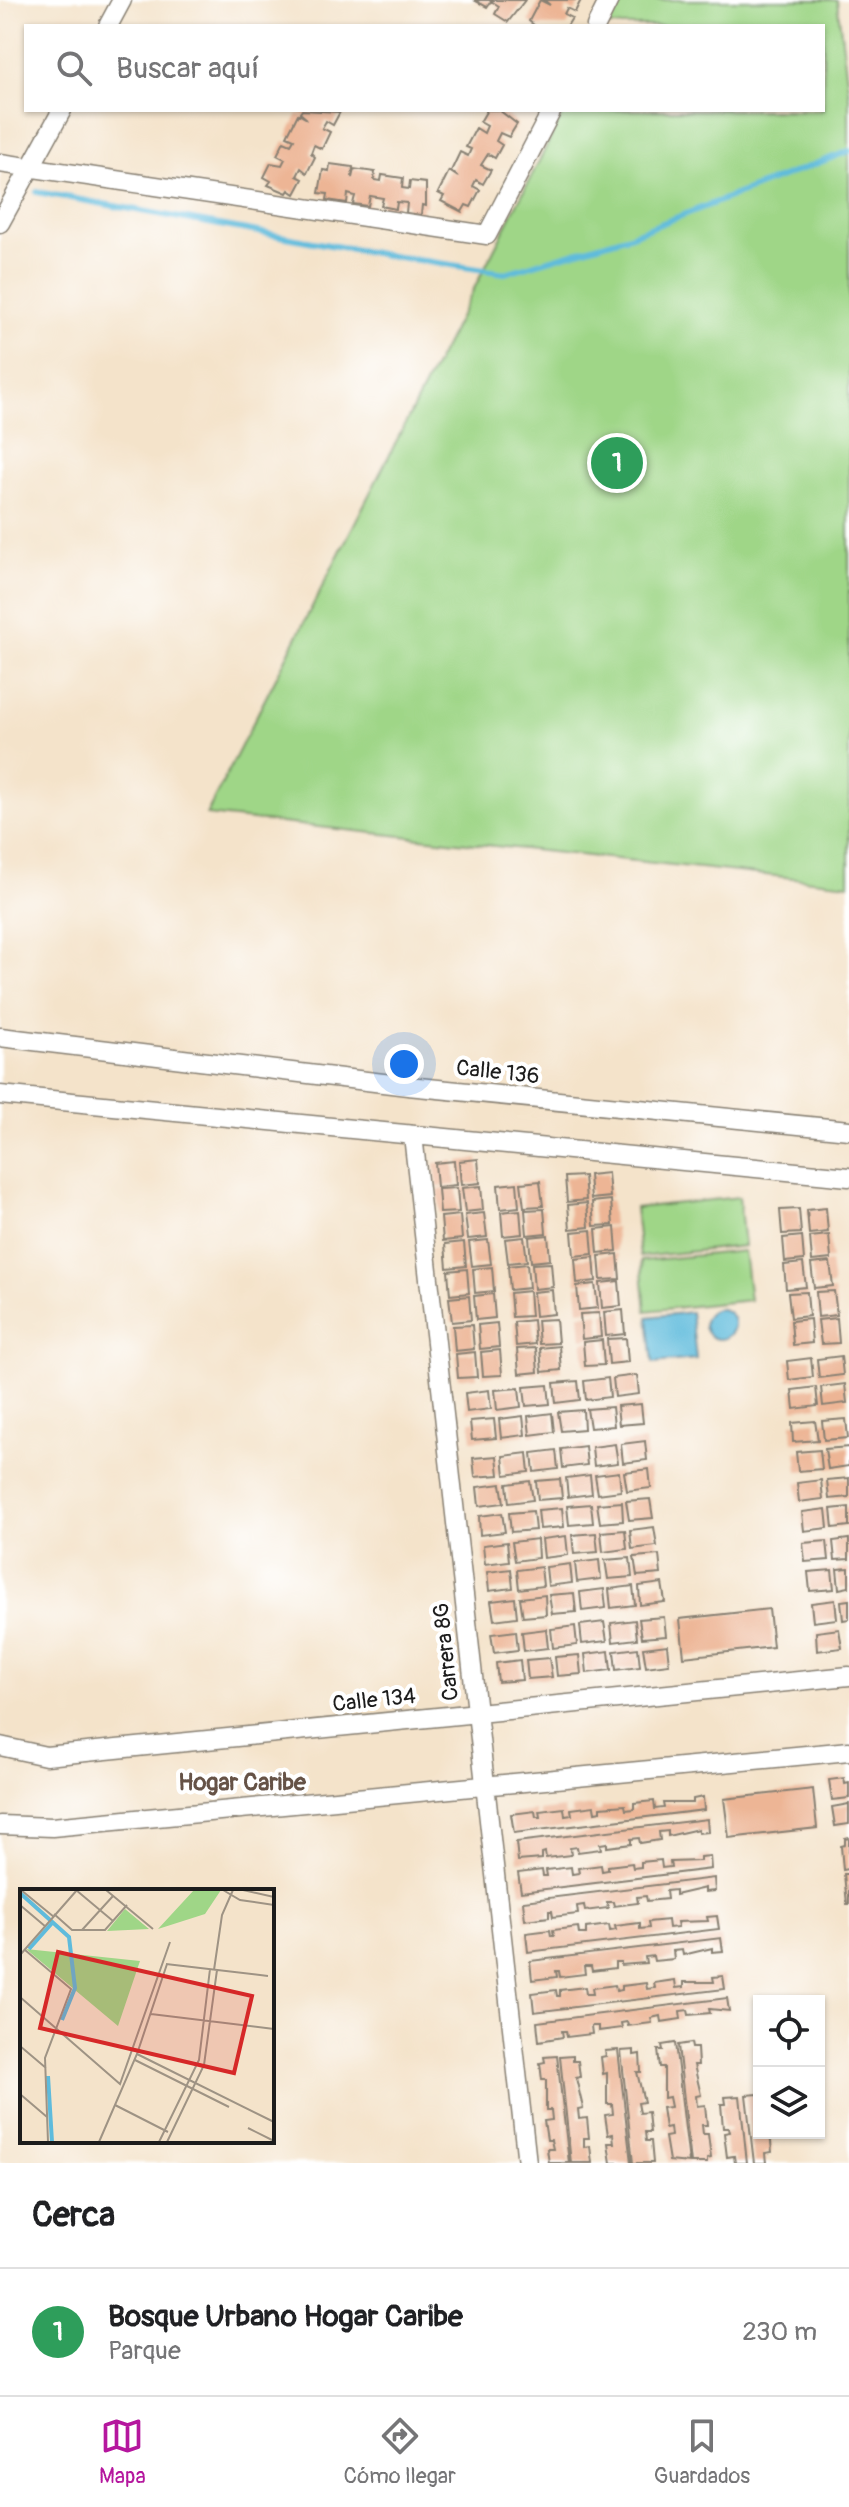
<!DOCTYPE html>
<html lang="es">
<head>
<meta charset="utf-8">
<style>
  body { margin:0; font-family:Pangolin,sans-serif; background:#f6f6f6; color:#202124 }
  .controls { position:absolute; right:24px; bottom:24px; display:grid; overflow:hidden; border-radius:0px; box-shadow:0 2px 6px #0004 }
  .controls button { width:72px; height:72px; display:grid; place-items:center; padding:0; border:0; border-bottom:2px solid #e0e0e0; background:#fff; color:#202124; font:40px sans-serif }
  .you { position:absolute; left:404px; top:1064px; width:28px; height:28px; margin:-20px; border:6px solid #fff; border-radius:50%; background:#1a73e8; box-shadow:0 0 0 12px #1a73e833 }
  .badge { display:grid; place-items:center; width:52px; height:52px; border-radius:50%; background:#b5179e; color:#fff; font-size:26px; font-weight:700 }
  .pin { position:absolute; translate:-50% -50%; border:4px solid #fff; box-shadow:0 2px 8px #0006 }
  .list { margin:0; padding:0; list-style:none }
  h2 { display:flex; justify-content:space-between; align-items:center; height:104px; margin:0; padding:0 32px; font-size:34px }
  h2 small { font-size:26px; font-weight:400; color:#757577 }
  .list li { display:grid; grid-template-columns:52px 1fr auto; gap:24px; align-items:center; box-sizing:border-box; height:128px; padding:0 32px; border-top:2px solid #e0e0e0 }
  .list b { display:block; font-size:30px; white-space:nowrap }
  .list p { margin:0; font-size:26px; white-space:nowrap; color:#757577 }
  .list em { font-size:26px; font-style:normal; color:#757577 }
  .icon { flex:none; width:44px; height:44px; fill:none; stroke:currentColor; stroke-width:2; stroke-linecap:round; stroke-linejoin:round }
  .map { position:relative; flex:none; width:849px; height:2163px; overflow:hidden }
  .search { position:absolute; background:#fff; box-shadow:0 2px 6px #0004; left:24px; right:24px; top:24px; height:88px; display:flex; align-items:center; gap:20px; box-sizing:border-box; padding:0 28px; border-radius:0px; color:#757577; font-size:30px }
  .sheet { height:232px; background:#fff }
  nav { display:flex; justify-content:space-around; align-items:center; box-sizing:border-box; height:112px; border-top:2px solid #e0e0e0; background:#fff; font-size:22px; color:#757577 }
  nav a { display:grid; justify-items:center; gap:4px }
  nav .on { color:#b5179e }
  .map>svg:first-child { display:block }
  .green { fill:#9fd687; stroke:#5e7952; stroke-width:2 }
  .water { fill:#5ebbdc; stroke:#3d6c7c; stroke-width:2 }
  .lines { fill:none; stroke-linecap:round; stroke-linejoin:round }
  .stream { stroke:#5ebbdc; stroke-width:6 }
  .building { fill:#edb595 }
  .street-casing { stroke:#888073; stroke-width:21 }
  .street { stroke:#fff; stroke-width:18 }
  .labels { text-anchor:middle; stroke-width:8; stroke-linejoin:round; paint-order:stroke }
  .street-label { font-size:22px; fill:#1c1c1c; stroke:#fff }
  .neighbourhood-label { font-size:24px; font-weight:bold; fill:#655246; stroke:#fff }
  .inset-river { fill:none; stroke:#5ebbdc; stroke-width:4 }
  .inset-road { fill:none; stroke:#9e9384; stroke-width:2 }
  .view { fill:#d62828; fill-opacity:0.15; stroke:#d62828; stroke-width:4 }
  .inset-edge { fill:none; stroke:#1c1c1c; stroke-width:4 }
</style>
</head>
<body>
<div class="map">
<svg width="849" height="2163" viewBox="0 0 849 2163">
  <rect width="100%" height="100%" fill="#fff"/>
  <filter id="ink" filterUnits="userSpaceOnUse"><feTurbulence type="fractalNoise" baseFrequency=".0125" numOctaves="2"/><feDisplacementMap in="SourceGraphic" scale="16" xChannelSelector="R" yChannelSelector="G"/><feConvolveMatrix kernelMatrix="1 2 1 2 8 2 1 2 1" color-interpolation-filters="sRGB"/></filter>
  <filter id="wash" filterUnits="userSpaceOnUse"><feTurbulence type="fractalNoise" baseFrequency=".006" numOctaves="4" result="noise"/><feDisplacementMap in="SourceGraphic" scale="32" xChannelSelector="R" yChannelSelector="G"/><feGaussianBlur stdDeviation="1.8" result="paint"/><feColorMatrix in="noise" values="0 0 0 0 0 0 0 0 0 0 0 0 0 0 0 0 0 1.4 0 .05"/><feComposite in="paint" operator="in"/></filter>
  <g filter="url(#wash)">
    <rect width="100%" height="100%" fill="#f4e3ca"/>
    <path class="green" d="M621,0H837L849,96V884L206,815L565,110H823V26H608Z
      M739,1197L744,1246L640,1257L635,1208Z
      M744,1251L750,1300L646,1311L641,1261Z"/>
    <path class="water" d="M704 1324a15 15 0 1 1 30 0a15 15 0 1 1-30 0Z
      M691,1312L696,1359L653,1363L648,1317Z"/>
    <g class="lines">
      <path class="stream" d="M37,192L385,255L505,273L629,236L849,151"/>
    </g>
    <g id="blocks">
      <path class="building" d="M474,0H525L508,22L495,14L499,6L491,1L487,7Z
        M540,0L550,5L544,0H581L575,12L567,8L564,14L572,18L567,26H535L529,21Z
        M302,110L340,112L333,125L326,121L322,128L330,132L322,149L314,145L311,153L315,157L307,173L301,168L297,176L303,179L295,194L289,190L287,193L268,185L271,181L264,177L271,163L282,165L285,159L277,155L284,141L291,144L294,139L287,136L298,114L307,119L300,113Z
        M487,110H499L517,124L509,137L500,133L496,141L502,145L495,158L488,154L481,165L491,170L483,184L476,180L473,186L480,190L471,207L466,205L462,212L441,201L444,196L438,193L449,171L458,177L451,171L460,152L468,156L471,149L466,147L476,128L484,133L487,126L480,122Z
        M330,164L353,167L352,178L354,169L375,172L374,180L381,181L382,175L403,178L402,188L409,189L410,181L426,183V206L422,205L421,215L406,213L407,203L397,202L396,209L381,206L383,198L370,196L368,206L353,204L355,196L348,194L347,203L327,200L328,194L319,193L323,170L329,171Z
        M478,1159L480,1183L461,1185L459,1161Z
        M454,1161L456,1185L437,1187L435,1163Z
        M608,1173L610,1197L591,1199L589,1175Z
        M584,1176L586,1200L567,1202L565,1177Z
        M540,1181L543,1206L524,1207L521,1183Z
        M517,1183L519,1207L500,1209L498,1185Z
        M481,1186L483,1210L465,1212L462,1188Z
        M457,1188L459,1212L440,1213L438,1189Z
        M611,1200L613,1225L594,1226L592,1202Z
        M587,1203L589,1227L570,1229L568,1205Z
        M826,1208L828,1232L809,1234L807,1210Z
        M544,1209L546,1233L527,1235L525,1210Z
        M799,1209L801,1233L782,1234L780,1210Z
        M520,1210L522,1234L503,1236L501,1212Z
        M484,1213L487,1237L468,1239L465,1215Z
        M460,1215L462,1239L443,1241L441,1217Z
        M615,1227L617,1251L598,1253L596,1229Z
        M591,1230L593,1254L574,1256L572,1232Z
        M548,1235L550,1260L531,1262L529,1237Z
        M829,1235L831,1259L812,1261L810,1237Z
        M802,1236L804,1260L785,1262L783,1238Z
        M524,1237L527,1261L508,1263L505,1239Z
        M488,1240L491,1264L472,1266L469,1242Z
        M464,1242L466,1266L447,1268L445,1244Z
        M618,1254L620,1279L601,1280L599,1256Z
        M594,1257L596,1281L577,1283L575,1259Z
        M830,1262L833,1286L814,1288L811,1264Z
        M551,1263L553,1287L534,1289L532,1264Z
        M803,1263L806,1287L786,1289L784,1265Z
        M527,1264L529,1288L510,1290L508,1266Z
        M492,1267L494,1291L475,1293L473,1269Z
        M467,1269L469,1293L450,1295L448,1271Z
        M619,1281L621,1306L602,1308L600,1283Z
        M595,1284L598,1308L579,1310L577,1286Z
        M552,1290L554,1314L535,1316L533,1292Z
        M529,1291L531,1316L512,1317L510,1293Z
        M834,1291L837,1315L818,1317L816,1292Z
        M807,1292L809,1316L791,1318L788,1293Z
        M493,1294L495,1318L476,1320L474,1296Z
        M469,1296L471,1320L452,1322L449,1298Z
        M623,1310L625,1334L606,1336L604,1312Z
        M599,1313L601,1337L582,1339L580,1314Z
        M837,1318L839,1343L821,1344L818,1320Z
        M556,1319L558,1343L539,1344L537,1320Z
        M810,1319L812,1343L793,1345L791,1321Z
        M533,1320L535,1344L516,1346L514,1322Z
        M497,1323L499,1347L480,1349L478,1325Z
        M472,1325L474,1349L455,1351L453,1326Z
        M626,1338L628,1362L609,1364L607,1339Z
        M602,1340L604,1365L585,1366L583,1342Z
        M559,1346L561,1370L542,1372L540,1348Z
        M536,1348L538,1372L519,1374L517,1349Z
        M500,1350L502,1375L483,1376L481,1352Z
        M475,1352L477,1377L458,1378L456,1354Z
        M841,1356L843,1375L819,1378L817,1359Z
        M811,1358L813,1377L789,1380L787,1361Z
        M637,1375L639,1394L615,1397L613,1378Z
        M608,1378L610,1397L586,1400L584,1381Z
        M578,1381L580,1400L556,1403L554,1383Z
        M845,1384L847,1403L823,1406L821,1387Z
        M548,1385L550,1404L526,1406L524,1387Z
        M816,1387L818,1406L794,1409L792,1390Z
        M519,1388L521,1407L497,1410L495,1390Z
        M489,1390L491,1409L467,1412L465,1393Z
        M641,1404L643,1423L619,1425L617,1406Z
        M612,1407L614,1426L590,1428L587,1409Z
        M583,1410L584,1429L561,1431L558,1412Z
        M552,1413L554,1432L530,1435L528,1416Z
        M523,1416L525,1435L501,1438L499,1419Z
        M494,1419L496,1438L472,1440L470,1421Z
        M846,1419L848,1438L824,1440L822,1421Z
        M815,1421L818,1440L793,1442L792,1423Z
        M645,1441L647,1460L623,1463L621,1444Z
        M615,1444L618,1463L594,1466L592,1447Z
        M585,1446L587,1465L563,1468L561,1449Z
        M849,1447V1466L828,1469L825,1449Z
        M556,1450L558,1469L534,1472L532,1453Z
        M820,1450L822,1469L798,1471L796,1452Z
        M527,1453L529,1472L505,1475L503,1456Z
        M497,1456L499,1475L475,1477L473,1458Z
        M649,1469L651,1488L627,1491L624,1472Z
        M619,1472L621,1491L598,1494L595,1475Z
        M590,1475L592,1494L568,1497L566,1478Z
        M849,1478V1497L829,1499L827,1480Z
        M560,1479L562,1498L538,1500L536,1481Z
        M821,1480L823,1499L799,1502L797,1483Z
        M530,1481L533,1500L509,1503L507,1484Z
        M501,1484L504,1503L479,1506L477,1487Z
        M650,1499L653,1518L629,1520L626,1501Z
        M622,1502L623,1521L600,1523L597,1504Z
        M591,1504L593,1523L569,1525L567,1506Z
        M849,1507V1526L833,1528L831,1509Z
        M562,1508L564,1527L540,1529L538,1510Z
        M826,1509L828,1528L804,1531L802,1512Z
        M533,1511L535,1530L511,1532L509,1513Z
        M502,1513L505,1532L480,1535L479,1516Z
        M654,1527L657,1546L632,1549L630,1530Z
        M625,1530L627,1549L603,1552L601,1532Z
        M596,1533L598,1552L574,1554L572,1535Z
        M566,1536L568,1555L544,1558L542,1539Z
        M537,1539L538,1558L515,1561L512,1542Z
        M849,1539V1559L835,1560L833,1541Z
        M827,1541L829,1560L805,1562L803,1543Z
        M507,1542L509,1561L485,1564L483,1545Z
        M659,1555L661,1574L637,1576L634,1557Z
        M630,1558L632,1577L608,1579L605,1560Z
        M599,1560L601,1579L577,1582L575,1563Z
        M570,1564L572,1583L548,1586L546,1567Z
        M541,1567L543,1586L519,1589L517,1570Z
        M849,1568V1587L839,1589L837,1569Z
        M511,1569L513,1588L489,1591L487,1572Z
        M832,1570L834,1589L810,1591L808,1572Z
        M662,1583L665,1602L640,1605L639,1586Z
        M633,1586L635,1605L611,1608L609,1589Z
        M604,1589L606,1608L582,1611L580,1592Z
        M574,1593L576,1612L552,1614L549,1595Z
        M545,1595L546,1615L523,1617L520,1598Z
        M515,1598L517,1617L494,1620L491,1601Z
        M835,1600L837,1619L813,1622L811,1603Z
        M849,1600V1619L843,1620L841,1601Z
        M769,1609L773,1647L684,1657L680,1619Z
        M664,1617L666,1636L642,1638L639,1619Z
        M635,1620L637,1639L613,1642L611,1623Z
        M604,1622L607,1641L582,1644L580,1625Z
        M575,1626L577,1645L553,1648L551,1629Z
        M546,1629L548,1648L524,1651L522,1632Z
        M839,1629L842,1648L817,1651L816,1632Z
        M516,1631L518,1650L494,1653L491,1634Z
        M667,1645L669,1664L646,1667L643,1648Z
        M638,1648L640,1667L616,1670L614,1651Z
        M609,1651L611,1670L587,1673L585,1654Z
        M579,1655L581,1674L557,1676L555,1657Z
        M549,1658L552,1677L528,1679L526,1660Z
        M520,1660L522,1680L498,1682L496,1663Z
        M844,1778L845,1784L849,1783V1798L832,1800L829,1780Z
        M813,1789L817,1828L729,1838L724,1799Z
        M703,1797L704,1810L514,1833L511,1814L535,1811L536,1817H540L539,1811L564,1808L565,1816L572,1815L571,1809L594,1806L595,1812L601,1811V1807L625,1805L626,1810L634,1809V1803L654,1801L655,1809L664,1808L663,1803H693V1799Z
        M849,1804V1824L835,1826L832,1807Z
        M707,1819L708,1832L698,1833V1829L668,1836V1831L659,1832L660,1840L640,1843L639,1838L631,1839V1844L607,1847V1843L600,1844L601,1849L578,1852L577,1847L570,1848L571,1855L546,1858L545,1852L542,1853V1859L518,1861L516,1842Z
        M849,1838V1869L843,1870L841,1846L845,1845V1839Z
        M710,1856L711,1869L521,1892L518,1873L542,1870L543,1876H547L546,1870L571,1867L572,1874L579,1873L578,1868L601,1865L602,1871L608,1870V1866L632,1863L633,1868L641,1867V1862L661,1860L662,1868L671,1867L670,1862L700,1861V1857Z
        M844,1874H849V1904H847Z
        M714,1878L715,1891L705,1892V1888L675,1895V1890L666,1891L667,1899L647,1901L646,1896L637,1897L638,1903L614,1906L613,1902H607L608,1908L585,1911L584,1905L577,1906L578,1914L553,1917L552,1911H549V1917L525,1920L523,1901Z
        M717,1916L719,1929L528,1952L526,1933L550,1930L551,1936H554L553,1930L578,1927L579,1934H586V1928L609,1925L610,1931L616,1930L615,1926L640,1923V1929L649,1928L648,1922L668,1920L669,1928L678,1927L677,1922L708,1921L707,1917Z
        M721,1938L723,1951L712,1952V1948L683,1955L682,1950L673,1951L674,1959L654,1961L653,1956L645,1957L646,1963L621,1965V1962H615V1968L592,1971L591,1966H584L585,1974L560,1977L559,1971H556L557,1977L532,1980L530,1961Z
        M723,1976L725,1989L534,2012L532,1993L556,1990L557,1996H560V1990L585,1987L586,1994H593L592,1988L615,1985L616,1991L622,1990V1986L646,1983L647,1989L655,1988L654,1983L675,1980L676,1988L684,1987V1982H714L713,1977Z
        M727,1998L729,2011L709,2009L710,2013L689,2015L688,2010L680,2011L681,2019L661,2022L660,2016L651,2018L652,2023L628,2026L627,2022L621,2023L622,2028L598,2031V2026H591L592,2034L567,2037L566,2031H562L563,2037L539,2041L537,2022Z
        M675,2043L689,2163L669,2161L665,2137L671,2136L670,2127L665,2128L662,2108L671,2107L669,2097L664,2098V2067H660L658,2050H663L662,2045Z
        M691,2043L692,2048H697L698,2065H694L701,2095L696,2096L697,2106L705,2105L707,2125H702L703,2134H708L711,2158L707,2159V2163H691L678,2045Z
        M618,2050L631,2163H611L608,2143H614L613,2134L608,2135L605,2115L613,2114L612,2104H607V2073L603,2074L601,2057L606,2056L605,2051Z
        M634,2050V2055L640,2054L641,2072H637L644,2102L638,2103L640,2113L648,2112L650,2132H645L646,2141H651L653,2163H633L621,2051Z
        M557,2056L569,2163H549L547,2149H553L551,2140H547L544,2121L552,2120L551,2110H546V2080H542L540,2063L545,2062L544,2057Z
        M573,2056V2061H578L580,2077L576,2078L583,2108L578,2109L579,2119L587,2118L589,2138H584V2147L590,2146L592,2163H571L560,2057Z
        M759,2094V2133H770L772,2152L765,2153L766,2163H754L746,2095Z
        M740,2096L747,2163H735L734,2156L727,2157L724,2133L730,2132L729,2128H723L721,2104H726L725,2097Z"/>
    </g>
  </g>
  <g filter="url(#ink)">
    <use href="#blocks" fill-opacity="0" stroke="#888073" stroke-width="2"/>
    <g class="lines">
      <defs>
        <path id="street" d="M108,26L122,0
          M596,26L609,0
          M0,163L487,235L552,110
          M0,223L62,110
          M0,1037L408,1086L849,1130
          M0,1095L849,1177
          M413,1135L527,2163
          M0,1746L46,1756L849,1676
          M0,1825L52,1827L849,1751"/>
      </defs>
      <use href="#street" class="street-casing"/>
      <use href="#street" class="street"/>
    </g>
  </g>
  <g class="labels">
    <g class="street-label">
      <text transform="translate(498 1071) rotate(6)" y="8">Calle 136</text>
      <text transform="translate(445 1652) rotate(-96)" y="8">Carrera 8G</text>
      <text transform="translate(374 1699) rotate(-6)" y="8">Calle 134</text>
    </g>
    <g class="neighbourhood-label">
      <text x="242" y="1790">Hogar Caribe</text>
    </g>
  </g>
  <g transform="translate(20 1889)">
    <rect width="254" height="254" fill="#f4e3ca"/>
    <path d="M174,1H201L185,25L138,40ZM105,20L129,40L87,42ZM6,60L120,72L98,137Z" fill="#9fd687"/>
    <path class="inset-river" d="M0,4L49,48L55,99L42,131M9,60L33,33M28,187L32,253"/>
    <path class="inset-road" d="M1,1L34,28M56,1L93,32M86,1L133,40M203,1L220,11L254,16M223,1L254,8M0,16L26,38M34,25L52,41H85L107,16M62,41L93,7M5,61L51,100L25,169L28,253M0,66L57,1M146,75L248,87M194,81L202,26L213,1M0,108L100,195L150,53M131,125L254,140M0,157L26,179M117,165L254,233M115,171L209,218M0,205L27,228M95,216L148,243M228,239L254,252M79,253L117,165L147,75M139,253L179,171L190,80M147,253L184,176L197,81"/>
    <path class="view" d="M38,63L232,107L214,184L20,139Z"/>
    <rect width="254" height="254" class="inset-edge"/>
  </g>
</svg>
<div class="controls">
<button><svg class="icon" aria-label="locate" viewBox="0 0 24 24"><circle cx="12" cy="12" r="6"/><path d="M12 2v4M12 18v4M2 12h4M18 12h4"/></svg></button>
<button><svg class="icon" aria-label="layers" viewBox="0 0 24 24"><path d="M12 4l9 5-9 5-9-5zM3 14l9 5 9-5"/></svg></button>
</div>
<div class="you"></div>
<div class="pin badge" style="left:617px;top:463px;background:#2e9e5b">1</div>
<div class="search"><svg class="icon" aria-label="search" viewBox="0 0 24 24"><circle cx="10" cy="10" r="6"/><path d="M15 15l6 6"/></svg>Buscar aquí</div>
</div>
<section class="sheet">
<h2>Cerca<small></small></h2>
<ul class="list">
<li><span class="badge" style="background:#2e9e5b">1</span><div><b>Bosque Urbano Hogar Caribe</b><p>Parque</p></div><em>230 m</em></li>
</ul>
</section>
<nav>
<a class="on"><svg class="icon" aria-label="map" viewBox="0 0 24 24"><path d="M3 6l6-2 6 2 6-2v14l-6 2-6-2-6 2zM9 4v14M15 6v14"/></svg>Mapa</a>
<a><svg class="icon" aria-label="directions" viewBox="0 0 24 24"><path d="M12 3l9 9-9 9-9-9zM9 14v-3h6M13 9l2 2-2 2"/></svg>Cómo llegar</a>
<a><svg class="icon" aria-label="saved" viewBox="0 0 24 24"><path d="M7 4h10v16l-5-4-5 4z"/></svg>Guardados</a>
</nav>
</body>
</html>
